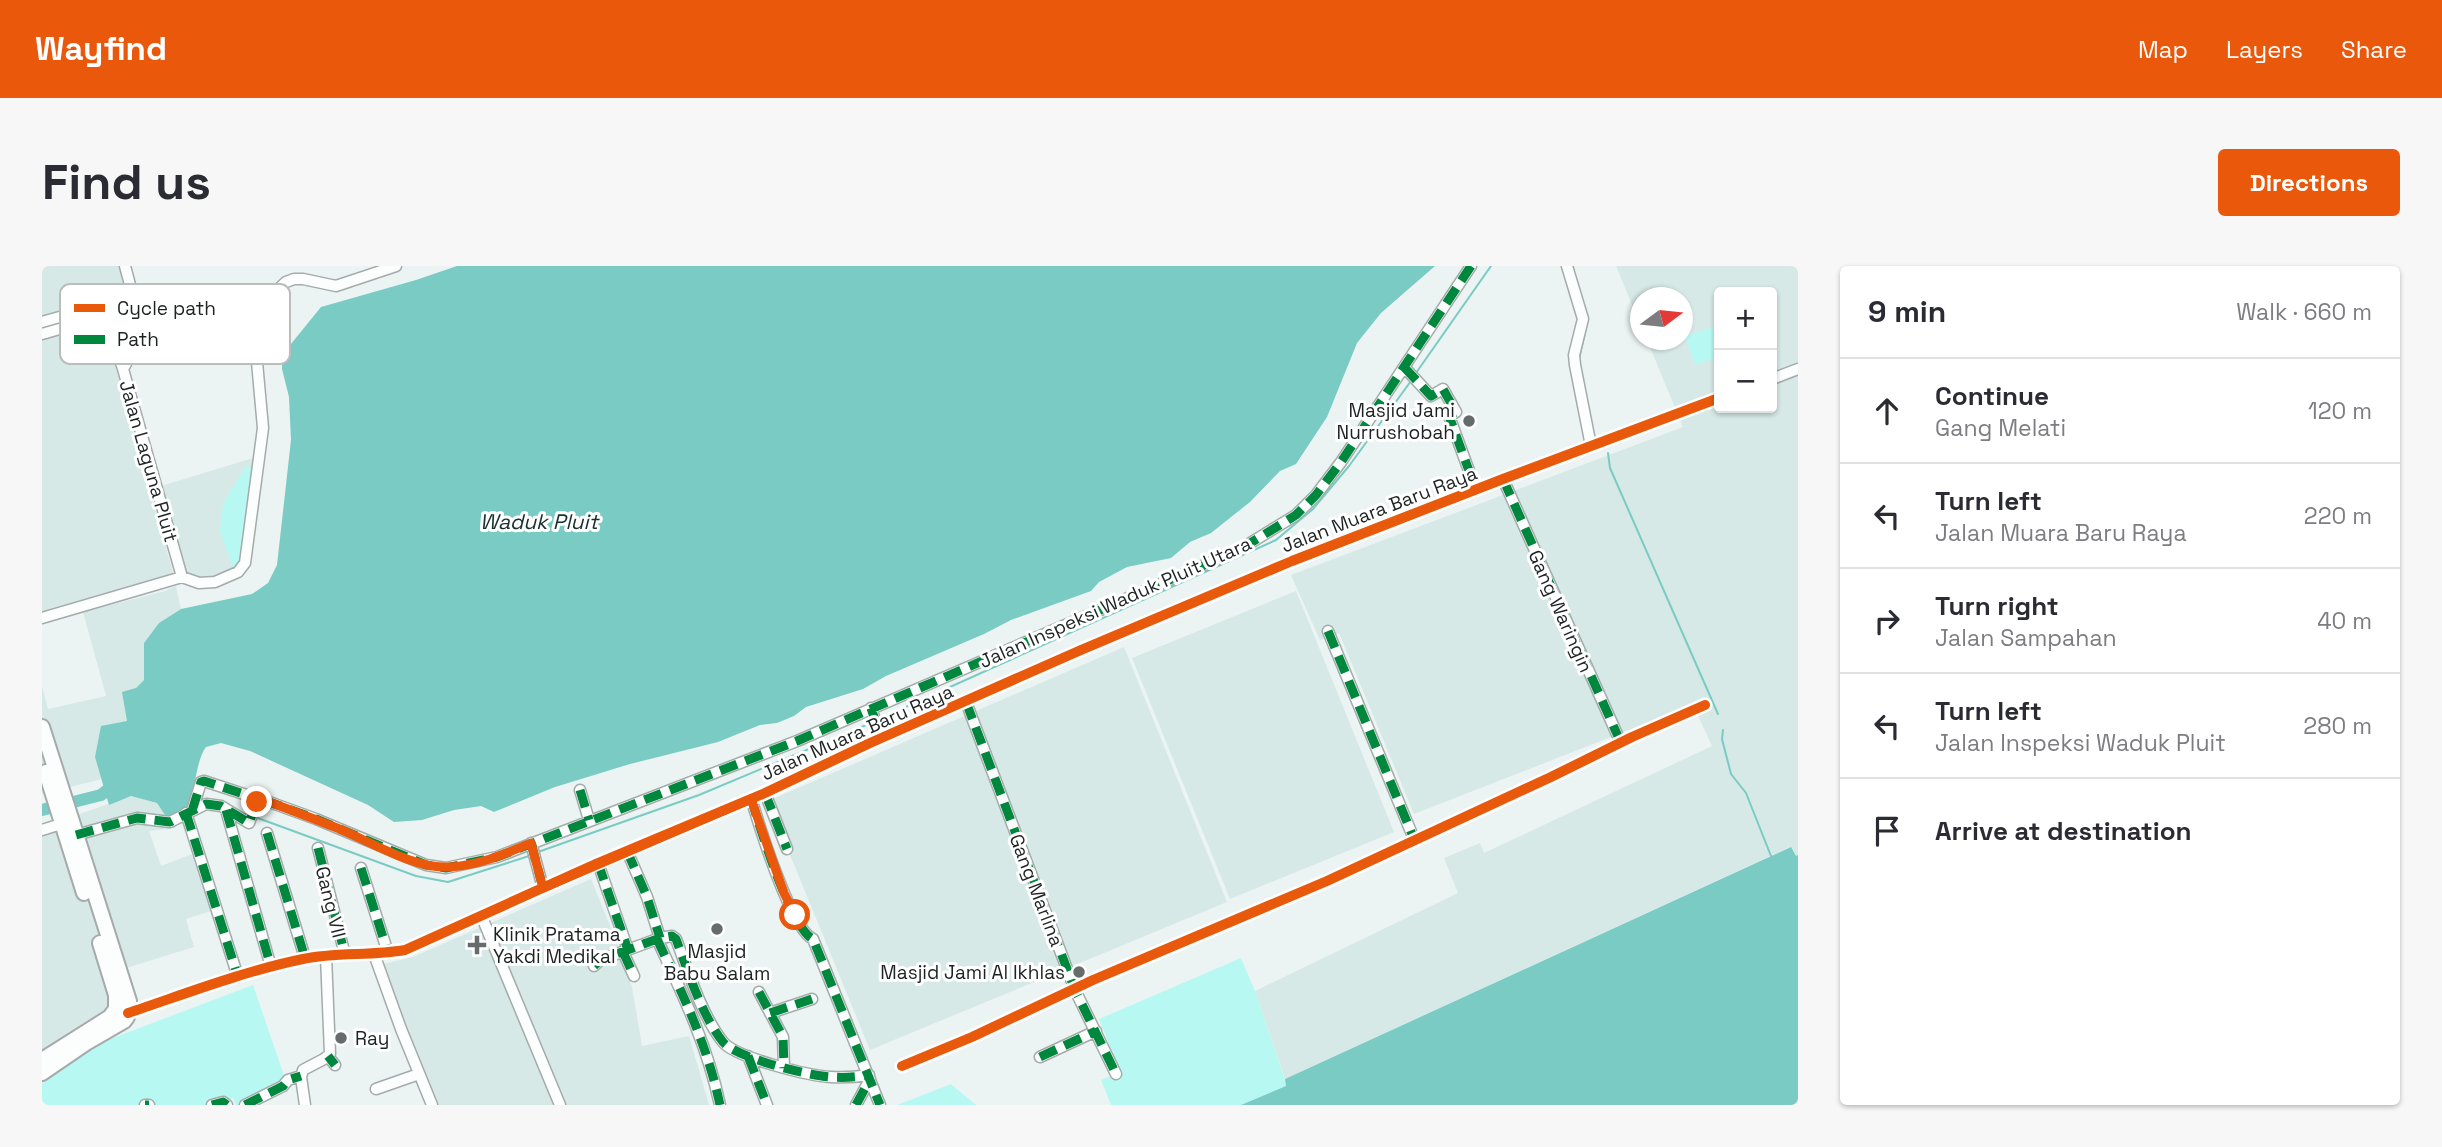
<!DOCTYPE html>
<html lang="en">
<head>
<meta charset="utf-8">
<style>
  body { margin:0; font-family:"Space Grotesk",sans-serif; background:#f7f7f7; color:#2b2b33 }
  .controls { position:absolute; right:21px; top:21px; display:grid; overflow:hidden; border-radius:7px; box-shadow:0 2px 5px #0004 }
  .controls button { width:63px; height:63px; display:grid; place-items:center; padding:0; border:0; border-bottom:2px solid #e1e1e2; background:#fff; color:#2b2b33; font:35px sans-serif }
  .compass { position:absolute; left:1588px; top:21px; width:63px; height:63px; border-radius:50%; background:#fff; box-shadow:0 2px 5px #0004; rotate:75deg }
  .stop { position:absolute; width:21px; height:21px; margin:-16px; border:5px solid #ea580c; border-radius:50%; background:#fff }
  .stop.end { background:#ea580c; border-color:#fff; box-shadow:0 2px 7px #0008 }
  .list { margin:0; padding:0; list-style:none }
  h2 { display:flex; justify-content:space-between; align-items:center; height:91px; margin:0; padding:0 28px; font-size:30px }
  h2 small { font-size:23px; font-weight:400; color:#7c7c81 }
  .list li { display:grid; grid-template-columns:46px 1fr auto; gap:21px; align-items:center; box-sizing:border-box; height:105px; padding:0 28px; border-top:2px solid #e1e1e2 }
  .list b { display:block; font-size:26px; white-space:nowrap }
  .list p { margin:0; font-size:23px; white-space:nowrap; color:#7c7c81 }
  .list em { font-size:23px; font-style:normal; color:#7c7c81 }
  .icon { flex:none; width:38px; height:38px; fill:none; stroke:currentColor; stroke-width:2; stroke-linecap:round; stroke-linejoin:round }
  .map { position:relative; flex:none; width:1756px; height:839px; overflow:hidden; border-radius:7px }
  header { display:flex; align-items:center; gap:42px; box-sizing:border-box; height:98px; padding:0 35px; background:#ea580c; color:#fff }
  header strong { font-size:33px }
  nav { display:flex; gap:38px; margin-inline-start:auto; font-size:24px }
  .intro { display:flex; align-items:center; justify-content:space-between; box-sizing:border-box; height:168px; padding:0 42px }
  h1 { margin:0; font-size:49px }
  .button { padding:18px 32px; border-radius:7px; background:#ea580c; color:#fff; font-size:24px; font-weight:700 }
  main { display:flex; gap:42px; padding:0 42px }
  aside { flex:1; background:#fff; border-radius:7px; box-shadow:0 2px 5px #0004 }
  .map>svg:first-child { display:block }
  .built { fill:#d6e9e7; fill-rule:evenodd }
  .green { fill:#b7f9f2 }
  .water { fill:#79cbc3 }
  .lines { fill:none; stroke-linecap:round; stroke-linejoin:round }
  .stream { stroke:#79cbc3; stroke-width:2 }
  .river { stroke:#79cbc3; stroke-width:12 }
  .minor-casing { stroke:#a4abaa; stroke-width:13 }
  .highway-casing { stroke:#a4abaa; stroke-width:18 }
  .minor { stroke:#fcfdfd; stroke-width:10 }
  .highway { stroke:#fcfdfd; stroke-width:14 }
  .quiet { stroke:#00873e; stroke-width:9; stroke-dasharray:18 9; stroke-linecap:butt }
  .cycleway-casing { stroke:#fff; stroke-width:15 }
  .cycleway { stroke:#e8590c; stroke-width:10 }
  .route { stroke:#ea580c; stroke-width:9 }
  .poi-dot { fill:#656c6b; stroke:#fff; stroke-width:2.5 }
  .labels { text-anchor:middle; stroke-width:6; stroke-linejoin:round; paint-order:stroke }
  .poi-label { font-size:19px; fill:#1d2322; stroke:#fff; text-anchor:end }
  .street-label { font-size:19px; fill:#1d2322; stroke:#fff }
  .water-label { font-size:21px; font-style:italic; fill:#17302d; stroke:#fff }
  .key { fill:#fff; stroke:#bbbdbd; stroke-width:2 }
  .key-label { font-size:19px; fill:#1d2322 }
</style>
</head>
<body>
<header>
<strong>Wayfind</strong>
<nav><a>Map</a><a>Layers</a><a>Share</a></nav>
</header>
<div class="intro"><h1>Find us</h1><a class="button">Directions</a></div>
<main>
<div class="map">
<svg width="1756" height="839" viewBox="0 0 1756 839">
  <rect width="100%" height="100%" fill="#ebf4f3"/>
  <path class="built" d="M0,0H87L95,27L56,39L132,310L0,348Z
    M1574,0H1756V589L1754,590L1748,581L1243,813L1213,725L1416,627L1402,592L1438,577L1442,587L1670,480L1651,439L1372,548L1297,367L1278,374L1249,309L1641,161L1605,74H1640V32H1598V58ZM1677,26H1730V142H1677Z
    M211,192L198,294L192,305L163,315L145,310L119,220Z
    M134,320L139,343L117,357L102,377V414L94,422L85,455L53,491L60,513L0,528V420L6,443L64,430L41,346L123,325Z
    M1254,325L1352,566L1188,633L1090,392Z
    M1082,381L1185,636L828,784L726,535Z
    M89,530L115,537L123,549L131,553L134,562L107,565L119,600L150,588L169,645L144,653L152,681L65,708L84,766L49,752L0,783V561Z
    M549,613L575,677L590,721L600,780L647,770L667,839H386L337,699L371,691Z"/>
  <path class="green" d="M1672,61L1677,76V91L1653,99L1643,70Z
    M204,200L210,202L198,294L192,305L178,265L181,237Z
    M1199,692L1213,725L1245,820L1199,839H1069L1059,814L1078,806L1057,753Z
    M211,719L246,821L206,839H194L191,832L169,839H0V817L47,781Z
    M909,818L934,839H855Z"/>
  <path class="water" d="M415,0H1393L1339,47L1315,77L1285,151L1254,198L1238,205L1208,236L1169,267L1148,276L1129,292L1085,301L1057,316L1049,325L969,354L942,368L844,410L821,423L764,441L752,450L735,457L718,459L676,476L588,498L513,521L452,546L439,540L412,544L380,554L352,556L326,539L208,485L179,477L164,481C149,502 158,540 131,553L123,549L115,537L89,530L67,539L53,491L59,460L85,455L80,426L94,422L102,414V377L117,357L139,343L210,328L226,317L235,299L249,174L247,131L240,103V89L279,41L374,14Z
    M1749,581L1754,590L1756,589V839H1199L1244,820L1243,813Z"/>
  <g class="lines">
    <path class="stream" d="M1537,93L1545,58
      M1374,107L1449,0
      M1566,187L1568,202L1676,448
      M837,453L1234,274L1271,243L1307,200L1369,115
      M1681,464L1680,473L1689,508L1704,527L1729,590
      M213,551L374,610L406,616L487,590
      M496,586L657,529L829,457"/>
    <path class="river" d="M0,544L59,529L74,517"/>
    <defs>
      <path id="minor" d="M1525,0L1541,53L1532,89L1533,99L1549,180
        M70,50L91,30L83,0
        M0,56L57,40C73,45 89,76 86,92C85,96 83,100 81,103
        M0,68L56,52L60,51L66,59L81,103L140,311
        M1362,101L1389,130L1401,123L1414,146L1407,150L1434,224
        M1730,113L1756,103
        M1461,213L1579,477
        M0,352L140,311L157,317L173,316L196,306L203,297L221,162L215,96L220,46L229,30L244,16L252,13H261L294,20L354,0
        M1286,365L1372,573
        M924,436L1033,724L1074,808
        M829,442L839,472
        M538,524L547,554
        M723,527L745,583
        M709,532C717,559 749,663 771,673L838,839
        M184,544L229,701
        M150,545L159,516L162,515L217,533
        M144,547L196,711
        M0,564L19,558
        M225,567L263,692
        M34,569L95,552L128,556L164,538L179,540L207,557L215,535L219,533L274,553L384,599L404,602L455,591L755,475L1197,284L1254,249L1274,229L1299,196L1429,0
        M489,577L501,622
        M276,582L303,689
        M585,585L605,631L618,672
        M556,597L586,684
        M319,602L346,687
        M439,649L518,839
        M615,673C641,729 665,778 678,839
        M581,686L592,710
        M332,688L359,763L390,839
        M552,700L558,694L618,672L630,670L634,673C646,705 660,750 681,776C694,792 768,810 789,811C802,812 814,811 827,809
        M717,726L741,771L742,802
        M86,747C143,728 202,705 261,693C294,686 329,690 363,684L556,597L723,527L828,477L1039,384L1250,295L1461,213L1677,132
        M728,747L770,733
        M286,790L293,799
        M706,790L725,839
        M998,791L1054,765
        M860,800L930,771L1051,714L1285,615L1509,511L1590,471L1663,439
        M334,823L377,808
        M103,839H107
        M170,839L181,836L185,839
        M203,839L241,820L246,814L259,810
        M263,839L259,811L261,804L282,793L288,788L284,690
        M814,839L828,813"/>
      <path id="highway" d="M0,461L87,735L85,751L82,755L44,777L0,807
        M4,506L42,627
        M0,794L68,751L74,743V729L58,677"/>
    </defs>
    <use href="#minor" class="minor-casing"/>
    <use href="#highway" class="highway-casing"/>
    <use href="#minor" class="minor"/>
    <use href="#highway" class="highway"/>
    <path class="quiet" d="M1362,101L1389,130L1401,123L1414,146L1407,150L1434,224
      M1461,213L1579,477
      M1286,365L1372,573
      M924,436L1033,724L1074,808
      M829,442L839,472
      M538,524L547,554
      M723,527L745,583
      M709,532C717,559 749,663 771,673L838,839
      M184,544L229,701
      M150,545L159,516L162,515L217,533
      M144,547L196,711
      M225,567L263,692
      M34,569L95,552L128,556L164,538L179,540L207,557L215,535L219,533L274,553L384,599L404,602L455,591L755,475L1197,284L1254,249L1274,229L1299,196L1429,0
      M489,577L501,622
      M276,582L303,689
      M585,585L605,631L618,672
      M556,597L586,684
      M319,602L346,687
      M615,673C641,729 665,778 678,839
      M581,686L592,710
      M552,700L558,694L618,672L630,670L634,673C646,705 660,750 681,776C694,792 768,810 789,811C802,812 814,811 827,809
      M717,726L741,771L742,802
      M728,747L770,733
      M286,790L293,799
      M706,790L725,839
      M998,791L1054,765
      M103,839H107
      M170,839L181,836L185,839
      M203,839L241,820L246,814L259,810
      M814,839L828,813"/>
    <defs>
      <path id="cycleway" d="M86,747C143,728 202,705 261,693C294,686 329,690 363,684L556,597L723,527L828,477L1039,384L1250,295L1461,213L1677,132
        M860,800L930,771L1051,714L1285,615L1509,511L1590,471L1663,439"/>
    </defs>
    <use href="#cycleway" class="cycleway-casing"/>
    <use href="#cycleway" class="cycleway"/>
  </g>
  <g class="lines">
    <path class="route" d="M215,536L219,533C246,543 273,553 300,564C330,577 374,603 406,601C435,600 463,588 489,577L501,622L709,533L742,627L753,649"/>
  </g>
  <g class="poi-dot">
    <circle cx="1427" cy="155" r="7"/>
    <circle cx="675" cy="663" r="7"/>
    <path d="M431.5 668.5h7v7h7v7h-7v7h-7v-7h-7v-7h7z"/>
    <circle cx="1037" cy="706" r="7"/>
    <circle cx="299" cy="772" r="7"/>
  </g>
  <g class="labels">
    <g class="poi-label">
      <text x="1413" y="151">Masjid Jami<tspan x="1413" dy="22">Nurrushobah</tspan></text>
      <text x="451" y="675" text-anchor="start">Klinik Pratama<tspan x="451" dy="22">Yakdi Medikal</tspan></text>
      <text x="675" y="692" text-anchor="middle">Masjid<tspan x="675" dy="22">Babu Salam</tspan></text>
      <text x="1023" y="713">Masjid Jami Al Ikhlas</text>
      <text x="313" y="779" text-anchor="start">Ray</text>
    </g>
    <g class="street-label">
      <text transform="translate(107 195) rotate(74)" y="7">Jalan Laguna Pluit</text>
      <text transform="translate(1337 243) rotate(-21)" y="7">Jalan Muara Baru Raya</text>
      <text transform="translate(1073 336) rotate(-24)" y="7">Jalan Inspeksi Waduk Pluit Utara</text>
      <text transform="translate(1519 345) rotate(66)" y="7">Gang Waringin</text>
      <text transform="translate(815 466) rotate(-24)" y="7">Jalan Muara Baru Raya</text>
      <text transform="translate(995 624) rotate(69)" y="7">Gang Marlina</text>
      <text transform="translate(289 636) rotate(76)" y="7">Gang VII</text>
    </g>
    <g class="water-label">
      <text x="497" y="263">Waduk Pluit</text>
    </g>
  </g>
  <rect x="18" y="18" width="230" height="80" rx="10" class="key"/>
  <rect x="32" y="38" width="31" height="8" fill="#e8590c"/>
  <rect x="32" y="69" width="31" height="9" fill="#00873e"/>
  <g class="key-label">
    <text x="75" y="49">Cycle path</text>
    <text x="75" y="80">Path</text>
  </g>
</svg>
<div class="controls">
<button>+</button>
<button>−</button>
</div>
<svg class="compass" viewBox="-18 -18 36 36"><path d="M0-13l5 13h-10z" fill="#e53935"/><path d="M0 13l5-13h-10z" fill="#7c7c81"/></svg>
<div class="stop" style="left:753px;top:649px"></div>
<div class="stop end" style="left:215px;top:536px"></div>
</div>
<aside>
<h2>9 min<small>Walk · 660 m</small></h2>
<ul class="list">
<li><svg class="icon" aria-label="ahead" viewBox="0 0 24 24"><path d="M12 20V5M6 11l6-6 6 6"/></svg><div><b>Continue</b><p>Gang Melati</p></div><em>120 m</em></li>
<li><svg class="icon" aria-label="left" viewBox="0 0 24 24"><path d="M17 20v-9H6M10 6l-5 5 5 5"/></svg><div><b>Turn left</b><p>Jalan Muara Baru Raya</p></div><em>220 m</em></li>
<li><svg class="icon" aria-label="right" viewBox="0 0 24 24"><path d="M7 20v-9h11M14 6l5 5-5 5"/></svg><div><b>Turn right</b><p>Jalan Sampahan</p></div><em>40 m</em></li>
<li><svg class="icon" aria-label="left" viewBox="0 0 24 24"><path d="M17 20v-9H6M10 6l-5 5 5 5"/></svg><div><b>Turn left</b><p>Jalan Inspeksi Waduk Pluit</p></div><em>280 m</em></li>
<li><svg class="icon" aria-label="arrive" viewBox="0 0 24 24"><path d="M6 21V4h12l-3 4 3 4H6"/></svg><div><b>Arrive at destination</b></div></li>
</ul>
</aside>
</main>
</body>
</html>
